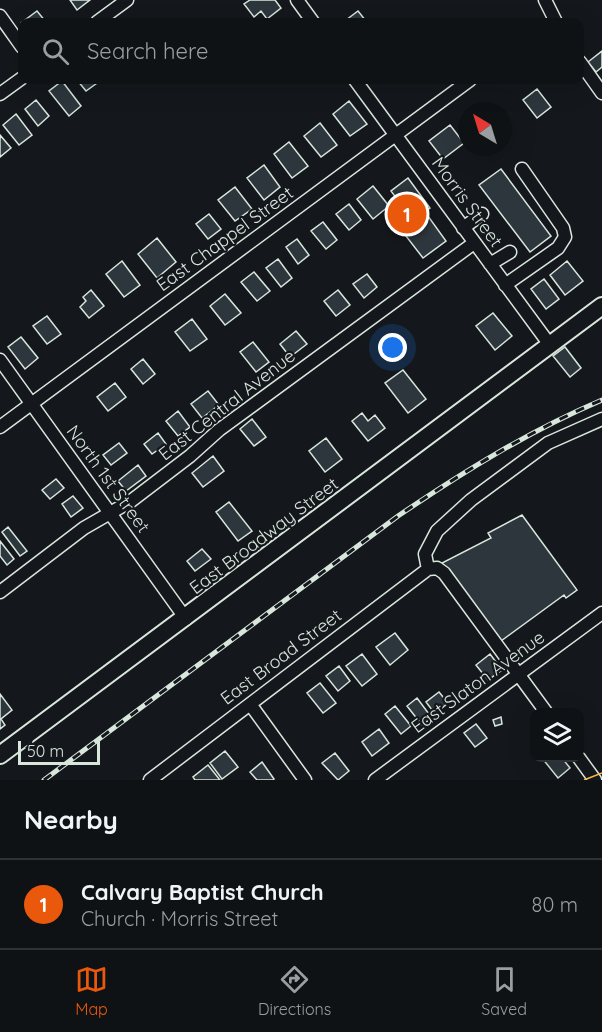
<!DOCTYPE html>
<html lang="en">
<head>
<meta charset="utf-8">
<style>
  body { margin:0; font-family:Quicksand,sans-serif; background:#1d2022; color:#f1f3f6 }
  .controls { position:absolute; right:18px; bottom:18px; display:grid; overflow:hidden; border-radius:12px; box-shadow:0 6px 24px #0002 }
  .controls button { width:54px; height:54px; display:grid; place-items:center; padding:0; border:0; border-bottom:2px solid #2f3234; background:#0f1215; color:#f1f3f6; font:30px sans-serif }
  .compass { position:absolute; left:458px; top:102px; width:54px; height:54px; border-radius:50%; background:#0f1215; box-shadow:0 6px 24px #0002; rotate:322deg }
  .scale { position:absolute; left:18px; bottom:15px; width:82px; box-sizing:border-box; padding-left:6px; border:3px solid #d8e6dc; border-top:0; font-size:16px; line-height:21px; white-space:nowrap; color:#d8e6dc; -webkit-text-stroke:4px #14181c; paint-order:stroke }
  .you { position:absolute; left:393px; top:348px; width:21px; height:21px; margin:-15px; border:4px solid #fff; border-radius:50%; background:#1a73e8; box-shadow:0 0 0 9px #1a73e833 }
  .badge { display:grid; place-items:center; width:39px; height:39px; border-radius:50%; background:#ea580c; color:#fff; font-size:20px; font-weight:700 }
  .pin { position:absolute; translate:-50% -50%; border:3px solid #fff; box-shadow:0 2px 6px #0006 }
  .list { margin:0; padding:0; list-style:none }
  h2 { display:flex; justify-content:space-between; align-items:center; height:78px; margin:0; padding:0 24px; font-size:26px }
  h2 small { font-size:20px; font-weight:400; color:#9b9ea0 }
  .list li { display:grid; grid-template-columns:39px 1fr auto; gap:18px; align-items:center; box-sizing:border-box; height:90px; padding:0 24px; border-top:2px solid #2f3234 }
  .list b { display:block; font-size:22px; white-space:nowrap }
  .list p { margin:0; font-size:20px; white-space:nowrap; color:#9b9ea0 }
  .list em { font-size:20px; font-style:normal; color:#9b9ea0 }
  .icon { flex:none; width:33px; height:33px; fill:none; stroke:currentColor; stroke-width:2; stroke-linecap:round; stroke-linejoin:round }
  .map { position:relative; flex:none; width:602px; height:780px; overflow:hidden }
  .search { position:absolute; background:#0f1215; box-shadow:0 6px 24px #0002; left:18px; right:18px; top:18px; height:66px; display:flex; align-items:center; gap:15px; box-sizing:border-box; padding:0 21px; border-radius:12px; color:#9b9ea0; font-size:22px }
  .sheet { height:168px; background:#0f1215 }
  nav { display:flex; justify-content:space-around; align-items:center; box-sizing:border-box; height:84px; border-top:2px solid #2f3234; background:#0f1215; font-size:16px; color:#9b9ea0 }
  nav a { display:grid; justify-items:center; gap:3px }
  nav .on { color:#ea580c }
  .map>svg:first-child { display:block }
  .building { fill:#2c363c; stroke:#d8e6dc; stroke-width:1.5 }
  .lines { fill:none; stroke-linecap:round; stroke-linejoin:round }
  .minor-casing { stroke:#d8e6dc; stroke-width:15 }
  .major-casing { stroke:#d8e6dc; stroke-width:20 }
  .minor { stroke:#14181c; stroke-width:12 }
  .major { stroke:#14181c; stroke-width:16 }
  .rail-casing { stroke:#d8e6dc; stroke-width:5 }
  .rail { stroke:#14181c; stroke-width:3; stroke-dasharray:9; stroke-linecap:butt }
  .power { stroke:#ffb74d; stroke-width:1.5; stroke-dasharray:21 4.5 3 4.5; stroke-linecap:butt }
  .labels { text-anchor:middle; stroke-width:4.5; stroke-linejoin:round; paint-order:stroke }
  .street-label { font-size:18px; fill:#d8e6dc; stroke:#14181c }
</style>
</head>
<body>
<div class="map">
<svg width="602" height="780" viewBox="0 0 602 780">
  <rect width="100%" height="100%" fill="#14181c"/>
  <path class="building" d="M70,0H90L77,10Z
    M250,0H275L281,8L267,19L261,11L254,17L244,4Z
    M37,11L46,22L22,24L21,23Z
    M358,11L366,21L348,22L346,20Z
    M602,51V67L596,72L588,62Z
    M77,80H99L100,81L86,91Z
    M62,81L81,106L69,116L49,91Z
    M537,89L551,107L537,118L523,100Z
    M36,100L49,116L38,126L25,109Z
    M349,101L367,124L350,136L333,114Z
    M16,114L32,135L19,145L3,125Z
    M320,123L337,145L321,157L304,136Z
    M450,125L464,143L443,159L429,141Z
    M0,135L11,148L0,157Z
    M289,142L308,166L292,178L274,154Z
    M264,165L280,187L264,200L247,178Z
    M501,169L551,236L530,252L479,185Z
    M408,178L430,208L425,212L446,241L423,258L399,227L411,218L391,191Z
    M373,186L389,206L373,219L357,199Z
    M235,187L252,209L235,221L218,200Z
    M349,204L361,220L349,230L336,214Z
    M209,214L221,229L208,239L196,224Z
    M323,222L337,240L326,249L311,231Z
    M157,238L176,262L157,278L138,254Z
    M297,239L309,255L298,264L286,247Z
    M278,259L292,278L281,287L266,268Z
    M122,261L140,285L124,297L106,274Z
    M567,261L583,281L565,295L550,275Z
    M254,272L270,291L257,301L241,282Z
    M367,274L377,287L364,298L353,284Z
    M544,279L559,299L546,309L531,289Z
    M91,290L104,306L89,318L80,307L86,301L83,297Z
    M338,290L350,305L336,316L324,301Z
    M225,294L241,313L225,325L210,306Z
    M493,313L512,336L495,350L476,326Z
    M47,316L61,334L47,344L33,326Z
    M192,319L207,339L190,351L175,332Z
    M296,331L307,344L290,357L280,344Z
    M21,337L38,358L25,369L8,347Z
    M253,342L269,362L256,372L240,352Z
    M565,347L581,368L570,377L553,356Z
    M143,359L155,374L143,384L131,369Z
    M403,370L426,399L408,413L385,383Z
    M115,383L126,397L108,411L97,397Z
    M208,391L219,405L202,418L191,404Z
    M178,411L190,427L178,436L166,421Z
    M362,413L368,421L375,415L385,428L368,441L352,421Z
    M252,419L266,437L254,446L240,429Z
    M158,433L166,444L152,454L144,444Z
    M326,438L342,459L325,472L309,451Z
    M119,443L127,453L111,465L103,455Z
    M213,456L224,471L203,487L192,473Z
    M138,465L146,476L126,491L118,481Z
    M56,479L64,488L50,499L42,490Z
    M73,496L83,508L71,517L62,504Z
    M229,502L252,531L238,541L216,512Z
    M522,515L577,590L566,598L564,595L501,641L442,563L491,538L488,533Z
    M8,527L27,551L20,556L2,532Z
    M0,541L14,559L7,565L0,556Z
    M202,549L211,559L195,571L187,561Z
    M395,633L408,650L390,665L376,647Z
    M362,654L377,674L362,686L346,666Z
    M490,654L502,670L488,680L476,665Z
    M339,666L350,681L338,691L326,676Z
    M320,683L336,703L323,713L307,693Z
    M439,692L448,703L435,714L426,702Z
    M0,694L12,710L1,719L5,725L0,729Z
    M417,698L432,718L422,725L407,706Z
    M395,706L411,726L401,734L385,714Z
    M501,717L502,724L495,726L493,720Z
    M476,724L487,738L475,747L464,733Z
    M379,729L389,743L372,756L362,742Z
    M225,751L238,767L222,779L210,763Z
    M335,753L349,771L338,780L322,763Z
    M542,758H562L570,768L558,778Z
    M262,762L274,779L273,780H257L250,772Z
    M208,765L220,780H195L193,777Z"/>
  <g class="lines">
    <defs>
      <path id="minor" d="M297,0L313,22
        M545,0L556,22
        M0,16L22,47
        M97,22L127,0
        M580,62L602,93
        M355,80L550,345
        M0,94L22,78
        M463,228L482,214
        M490,264L510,252
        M505,285L558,248L565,237L563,228L522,169
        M0,360L186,619
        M0,427L470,80
        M428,569L425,554L437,531L471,500L548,443L602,419
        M0,592L84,528L131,501L190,456L219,430L474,243
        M250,704L305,780
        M579,758L595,780
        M150,780L428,569L437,568L444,573L546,712
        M375,780L602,613"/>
      <path id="major" d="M0,755L602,306"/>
    </defs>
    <use href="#minor" class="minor-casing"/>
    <use href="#major" class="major-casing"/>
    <use href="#minor" class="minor"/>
    <use href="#major" class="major"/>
    <defs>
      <path id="rail" d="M44,780L398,516C463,472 529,431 602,400"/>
    </defs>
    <use href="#rail" class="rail-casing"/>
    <use href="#rail" class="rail"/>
    <path class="power" d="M584,780L602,773"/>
  </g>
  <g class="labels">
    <g class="street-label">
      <text transform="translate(467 202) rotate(54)" y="6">Morris Street</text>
      <text transform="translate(225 239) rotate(-36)" y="6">East Chappel Street</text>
      <text transform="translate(227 405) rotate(-38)" y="6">East Central Avenue</text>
      <text transform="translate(108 479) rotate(54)" y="6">North 1st Street</text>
      <text transform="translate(264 536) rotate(-37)" y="6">East Broadway Street</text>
      <text transform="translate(281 657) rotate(-37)" y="6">East Broad Street</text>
      <text transform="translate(478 682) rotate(-36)" y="6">East Slaton Avenue</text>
    </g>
  </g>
</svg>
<div class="controls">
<button><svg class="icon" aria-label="layers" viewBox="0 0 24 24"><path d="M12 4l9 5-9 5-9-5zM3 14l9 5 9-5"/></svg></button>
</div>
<svg class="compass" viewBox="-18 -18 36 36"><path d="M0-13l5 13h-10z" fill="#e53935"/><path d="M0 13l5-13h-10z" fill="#9b9ea0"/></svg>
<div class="scale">50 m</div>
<div class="you"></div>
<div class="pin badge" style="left:407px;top:214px">1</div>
<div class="search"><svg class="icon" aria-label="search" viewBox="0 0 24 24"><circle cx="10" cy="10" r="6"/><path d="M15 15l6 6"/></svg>Search here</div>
</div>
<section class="sheet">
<h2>Nearby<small></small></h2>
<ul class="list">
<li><span class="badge">1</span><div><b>Calvary Baptist Church</b><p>Church · Morris Street</p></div><em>80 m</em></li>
</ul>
</section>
<nav>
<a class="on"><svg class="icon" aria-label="map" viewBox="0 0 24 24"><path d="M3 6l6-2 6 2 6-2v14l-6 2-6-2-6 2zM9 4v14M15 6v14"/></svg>Map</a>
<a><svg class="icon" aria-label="directions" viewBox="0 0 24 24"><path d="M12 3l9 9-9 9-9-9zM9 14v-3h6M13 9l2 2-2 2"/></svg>Directions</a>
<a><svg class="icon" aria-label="saved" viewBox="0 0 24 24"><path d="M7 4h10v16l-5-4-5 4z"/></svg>Saved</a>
</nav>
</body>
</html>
